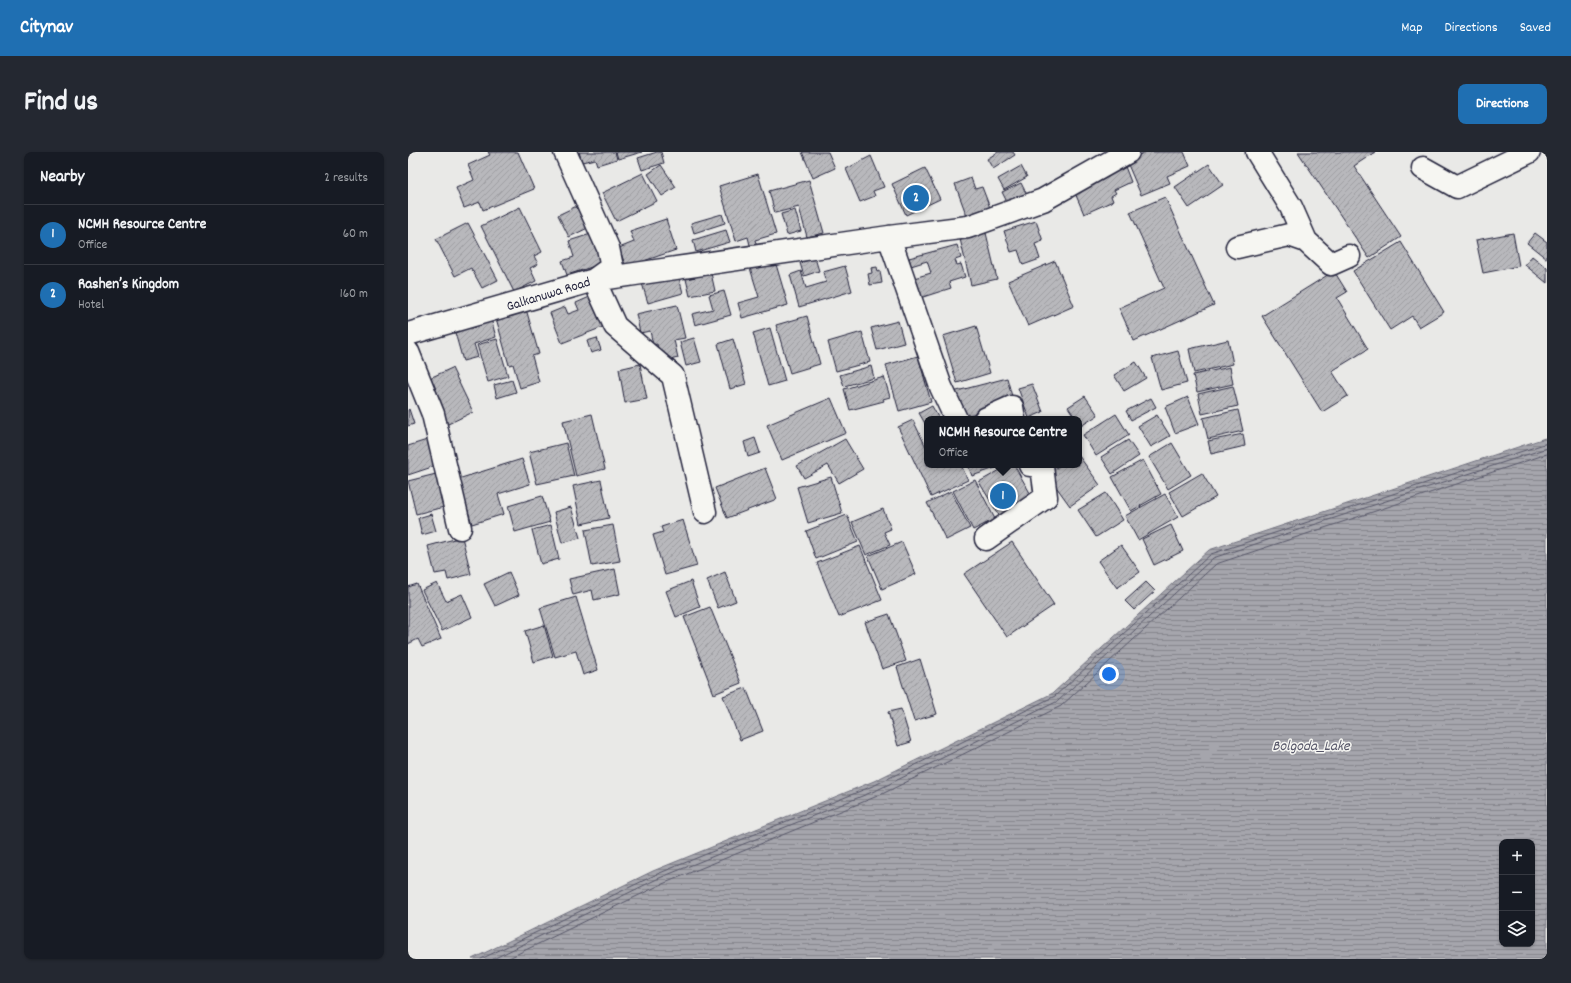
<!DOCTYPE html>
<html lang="en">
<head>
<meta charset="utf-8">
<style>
  body { margin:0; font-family:Dekko,sans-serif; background:#242831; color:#f1f3f6 }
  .controls { position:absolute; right:12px; bottom:12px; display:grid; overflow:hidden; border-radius:8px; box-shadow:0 1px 3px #0004 }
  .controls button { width:36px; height:36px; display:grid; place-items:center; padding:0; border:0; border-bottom:1px solid #363941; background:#171b24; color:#f1f3f6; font:20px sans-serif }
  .you { position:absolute; left:701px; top:522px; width:14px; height:14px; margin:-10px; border:3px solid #fff; border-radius:50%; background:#1a73e8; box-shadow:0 0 0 6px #1a73e833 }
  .badge { display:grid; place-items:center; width:26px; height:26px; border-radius:50%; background:#1f6fb2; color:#fff; font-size:13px; font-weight:700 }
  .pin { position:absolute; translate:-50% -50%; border:2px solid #fff; box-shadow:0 1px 4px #0006 }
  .popup { position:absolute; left:516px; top:264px; width:158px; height:52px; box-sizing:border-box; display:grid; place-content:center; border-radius:8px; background:#171b24; filter:drop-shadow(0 1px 3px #0005); font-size:13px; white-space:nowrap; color:#9ea1a6 }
  .popup b { font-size:15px; color:#f1f3f6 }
  .popup::after { content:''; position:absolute; left:50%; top:100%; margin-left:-8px; border:8px solid transparent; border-top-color:#171b24 }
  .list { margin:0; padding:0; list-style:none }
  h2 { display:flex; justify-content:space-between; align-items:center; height:52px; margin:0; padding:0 16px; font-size:17px }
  h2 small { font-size:13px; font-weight:400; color:#9ea1a6 }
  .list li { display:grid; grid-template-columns:26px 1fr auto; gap:12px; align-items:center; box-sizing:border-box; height:60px; padding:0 16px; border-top:1px solid #363941 }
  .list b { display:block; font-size:15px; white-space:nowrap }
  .list p { margin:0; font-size:13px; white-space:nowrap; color:#9ea1a6 }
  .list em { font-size:13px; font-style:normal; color:#9ea1a6 }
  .icon { flex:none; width:22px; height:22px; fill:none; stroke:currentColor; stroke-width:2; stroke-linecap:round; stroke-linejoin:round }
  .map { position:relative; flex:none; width:1139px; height:807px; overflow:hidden; border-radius:8px }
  header { display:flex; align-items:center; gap:24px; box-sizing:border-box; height:56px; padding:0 20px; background:#1f6fb2; color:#fff }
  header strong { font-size:19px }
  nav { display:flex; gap:22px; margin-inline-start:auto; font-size:14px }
  .intro { display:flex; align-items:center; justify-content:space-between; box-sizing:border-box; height:96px; padding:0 24px }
  h1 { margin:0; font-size:28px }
  .button { padding:10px 18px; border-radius:8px; background:#1f6fb2; color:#fff; font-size:14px; font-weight:700 }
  main { display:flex; gap:24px; padding:0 24px }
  aside { flex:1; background:#171b24; border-radius:8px; box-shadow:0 1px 3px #0004 }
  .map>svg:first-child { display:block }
  .water { fill:url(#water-rules); stroke:#71717f; fill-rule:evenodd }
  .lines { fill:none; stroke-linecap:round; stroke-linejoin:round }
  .shore { stroke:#565668; stroke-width:1 }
  .building { fill:url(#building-hatch); stroke:#22223b }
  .minor-casing { stroke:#22223b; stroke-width:25 }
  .minor { stroke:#f6f6f2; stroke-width:22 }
  .labels { text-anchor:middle; stroke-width:3; stroke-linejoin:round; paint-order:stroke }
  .street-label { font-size:14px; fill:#22223b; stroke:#f6f6f2 }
  .water-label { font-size:15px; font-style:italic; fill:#565668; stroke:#f6f6f2 }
</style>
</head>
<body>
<header>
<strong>Citynav</strong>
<nav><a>Map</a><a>Directions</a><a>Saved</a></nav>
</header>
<div class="intro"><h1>Find us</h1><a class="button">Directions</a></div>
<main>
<aside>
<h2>Nearby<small>2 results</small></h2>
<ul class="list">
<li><span class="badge">1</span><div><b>NCMH Resource Centre</b><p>Office</p></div><em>60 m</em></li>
<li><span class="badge">2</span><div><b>Rashen’s Kingdom</b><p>Hotel</p></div><em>160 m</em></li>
</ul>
</aside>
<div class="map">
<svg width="1139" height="807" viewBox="0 0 1139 807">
  <defs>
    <pattern id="water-rules" width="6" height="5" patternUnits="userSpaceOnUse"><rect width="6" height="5" fill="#a5a5ac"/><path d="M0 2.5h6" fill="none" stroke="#86868d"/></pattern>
    <pattern id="building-hatch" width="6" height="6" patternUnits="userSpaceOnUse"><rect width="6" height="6" fill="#b8b8bc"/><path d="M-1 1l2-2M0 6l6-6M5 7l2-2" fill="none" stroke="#9e9ea2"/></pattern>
  </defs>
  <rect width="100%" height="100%" fill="#e9e9e7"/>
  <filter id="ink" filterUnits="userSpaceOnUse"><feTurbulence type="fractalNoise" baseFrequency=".025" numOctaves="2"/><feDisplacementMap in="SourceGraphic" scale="8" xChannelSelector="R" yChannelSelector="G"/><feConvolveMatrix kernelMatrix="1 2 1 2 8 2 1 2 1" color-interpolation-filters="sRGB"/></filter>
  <g filter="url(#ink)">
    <path class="water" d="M1137,286L1139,288V807H64L245,719L466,629L645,541L801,398ZM1094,690H1124V792H1094Z"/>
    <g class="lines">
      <path class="shore" d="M73,807L247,723L467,633L647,544L803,402L1139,291
        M85,807L249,727L469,638L650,549L805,406L1139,296
        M99,807L252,733L472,643L653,554L808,412L1139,302"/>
    </g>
    <path class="building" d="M80,0H110L126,37L75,58L72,50L56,56L48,36L66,28L60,13L82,3Z
      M171,0H207L209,7L189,13L187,7L174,10Z
      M208,0H234L210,7Z
      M249,0H253L256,11L234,18L230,6Z
      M394,0H420L427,16L405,26Z
      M590,0H605L607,3L585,17L579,7Z
      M738,0H776L782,14L759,24L762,31L733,43L718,8Z
      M890,0H967L946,14L993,85L961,106Z
      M463,4L476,35L465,39L467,44L452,50L438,17Z
      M716,12L723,30L706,38L708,41L703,44L705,49L676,62L664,34Z
      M801,12L815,33L781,56L767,35Z
      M253,13L268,35L254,44L240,22Z
      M613,14L619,25L596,38L590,27Z
      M517,16L532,47L498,63L484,32Z
      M235,21L249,49L208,69L194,41Z
      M350,22L368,82L347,88L349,95L343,97L340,85L328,89L311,34Z
      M563,26L567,37L574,35L584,61L561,70L547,32Z
      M401,28L416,81L399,85L391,55L367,61L361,39Z
      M613,31L619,43L600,52L594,40Z
      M757,45L806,153L726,189L711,156L756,136L722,60Z
      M175,51L186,73L161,85L150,63Z
      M112,55L134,100L126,104L130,112L122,116L128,129L106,140L73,74Z
      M387,58L393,79L379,83L373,62Z
      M314,62L317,71L286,81L283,71Z
      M258,67L268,98L218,115L211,96L226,90L222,79Z
      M628,69L635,89L627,92L632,107L615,113L610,98L603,100L596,79Z
      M60,71L90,128L74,136L63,116L47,124L28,87Z
      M318,78L322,90L288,100L285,88Z
      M189,80L199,110L159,123L154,109L166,105L161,89Z
      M578,81L589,127L563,133L552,87Z
      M1105,81L1111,114L1075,121L1068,88Z
      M1127,81L1139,90V107L1119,91Z
      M993,90L1036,160L1011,175L1004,164L982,178L945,119Z
      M549,93L553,106L547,108L549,113L553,112L557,125L541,130L543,136L512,146L506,126L523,121L519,109L503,114L501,106Z
      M1124,104L1139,116V131L1117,113Z
      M407,106L411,119L396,124L392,111Z
      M367,109L380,153L334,166L330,151L351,145L342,116Z
      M647,109L666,154L620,174L600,129Z
      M437,114L444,139L391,155L382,123L393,119L398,136L418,130L415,120Z
      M469,115L470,120L472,119L474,131L462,133L460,122L464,121L463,116Z
      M269,118L275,141L240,151L233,128Z
      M926,119L939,140L929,146L960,197L924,219L940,244L914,260L854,164Z
      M303,121L307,139L282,144L278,127Z
      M316,139L323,163L287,173L284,162L305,157L301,143Z
      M184,144L195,175L154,191L142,161L157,155L160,162L171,158L168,151Z
      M269,153L277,186L266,188L270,206L253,210L249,192L245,193L242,179L232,181L228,162Z
      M118,157L131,202L124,204L131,230L112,236L105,212L101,213L88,166Z
      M399,164L412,212L382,221L368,173Z
      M83,167L88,185L66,192L70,205L55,209L46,177Z
      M490,169L496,191L469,198L463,176Z
      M568,174L582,221L549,231L535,184Z
      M362,176L377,229L360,234L345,181Z
      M454,180L462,210L428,219L420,190Z
      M189,186L193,198L183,201L179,189Z
      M286,186L293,210L278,214L272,190Z
      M89,187L100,224L80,230L69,193Z
      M325,187L338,232L322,237L310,192Z
      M820,188L825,212L786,221L781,197Z
      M770,199L779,231L753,238L744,206Z
      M510,204L523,250L491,259L478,213Z
      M728,210L738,226L716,239L706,223Z
      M232,212L239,247L217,251L211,217Z
      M463,214L466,226L436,234L432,223Z
      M822,215L825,232L789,240L785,223Z
      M44,216L65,260L36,274L15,229Z
      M476,225L482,245L475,247L476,249L442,258L436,237Z
      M599,226L605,248L597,254L552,265L545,240Z
      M104,228L108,240L89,246L86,233Z
      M624,232L635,260L621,266L610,236Z
      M825,234L830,254L794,262L790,242Z
      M677,244L690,263L673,274L671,267H668L660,255Z
      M780,245L791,272L767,281L757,255Z
      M423,246L438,281L374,308L359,273Z
      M743,246L748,255L723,268L718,259Z
      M524,254L531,267H519V275L511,261Z
      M1,257L6,272L0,274V258Z
      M830,258L835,279L800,287L795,266Z
      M184,262L197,317L168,324L155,269Z
      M708,262L721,283L688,304L675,283Z
      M749,263L762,284L743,295L730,274Z
      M505,268L519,297V313H553L560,328L523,345L490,275Z
      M835,282L837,294L803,302L800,289Z
      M347,286L352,301L340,305L336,290Z
      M437,287L455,317L431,331L420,313L396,326L389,314Z
      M19,288L27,314L0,323V294Z
      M720,288L731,304L704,322L693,305Z
      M158,291L166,324L129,332L121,300Z
      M764,291L783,323L760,337L741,305Z
      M671,304L692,333L662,354L639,322L652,313H671Z
      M114,307L122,332L90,342L96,362L64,372L50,327Z
      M735,308L753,342L723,359L704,325Z
      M560,313H596L564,324Z
      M601,313H606L625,346L592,365L571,330Z
      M357,316L369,347L319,366L307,336Z
      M32,321L40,354L8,362L0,329Z
      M794,321L808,345L775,364L761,340Z
      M423,325L434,361L400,371L389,335Z
      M193,328L201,366L173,372L165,334Z
      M567,328L587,367L565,378L545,339Z
      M543,339L562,376L538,388L519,351Z
      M698,341L715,368L688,385L670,358Z
      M757,342L770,365L730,388L717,364Z
      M134,344L142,370L107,380L100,354Z
      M163,355L172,386L154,391L146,360Z
      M475,357L483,377L476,380L482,393L458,403L444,370Z
      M23,362L28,379L14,383L10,366Z
      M439,363L450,390L408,407L398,379Z
      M275,368L289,414L257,423L245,383L255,380L253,375Z
      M143,373L151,407L133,412L124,378Z
      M205,373L212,409L184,414L177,378Z
      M763,373L775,399L746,413L734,387Z
      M54,385L63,422L40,428L38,420L27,422L20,394Z
      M494,390L508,422L474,437L460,404Z
      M604,390L646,453L599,485L556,422Z
      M713,393L732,420L709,436L690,409Z
      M452,394L474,448L431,465L409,411Z
      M207,417L212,442L186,448L184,438L165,443L161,427Z
      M101,420L111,443L87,454L76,432Z
      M317,420L328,449L310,456L299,428Z
      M283,429L292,455L268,465L258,439Z
      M738,430L747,439L726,458L717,449Z
      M29,431L38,449L54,442L64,465L34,479L14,438Z
      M9,432L33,487L14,495L10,487L0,492V435Z
      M168,445L190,518L175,523L168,499L147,505L132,456Z
      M302,455L333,531L306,542L276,465Z
      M481,462L498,509L474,517L457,470Z
      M136,473L145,504L126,510L117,479Z
      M512,507L529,562L506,569L489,515Z
      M338,536L355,579L332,588L315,544Z
      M493,557L503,590L490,594L480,560Z"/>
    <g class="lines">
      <defs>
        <path id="minor" d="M849,0L883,55L898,89L923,112L941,104
          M1015,16L1049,35L1121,0
          M481,85L533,235L548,267
          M829,95L881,83L898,89
          M186,128L481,85L560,75L635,48L720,0
          M186,128L207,174L265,224L297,360
          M0,182L186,128L204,115L200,96L157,0
          M0,200L25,262L52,376
          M577,267L604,255L606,267
          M578,387L638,345L634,315L622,313"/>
      </defs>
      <use href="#minor" class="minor-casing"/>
      <use href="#minor" class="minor"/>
    </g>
  </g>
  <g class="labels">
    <g class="street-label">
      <text transform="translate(140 141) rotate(-17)" y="5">Galkanuwa Road</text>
    </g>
    <g class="water-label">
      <text x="903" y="598">Bolgoda_Lake</text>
    </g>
  </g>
</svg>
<div class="controls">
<button>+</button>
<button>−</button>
<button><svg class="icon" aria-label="layers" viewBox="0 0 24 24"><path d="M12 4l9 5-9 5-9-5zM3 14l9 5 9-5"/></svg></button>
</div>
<div class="you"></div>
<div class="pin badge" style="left:595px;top:344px">1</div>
<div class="popup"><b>NCMH Resource Centre</b>Office</div>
<div class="pin badge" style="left:508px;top:46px">2</div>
</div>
</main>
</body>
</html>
